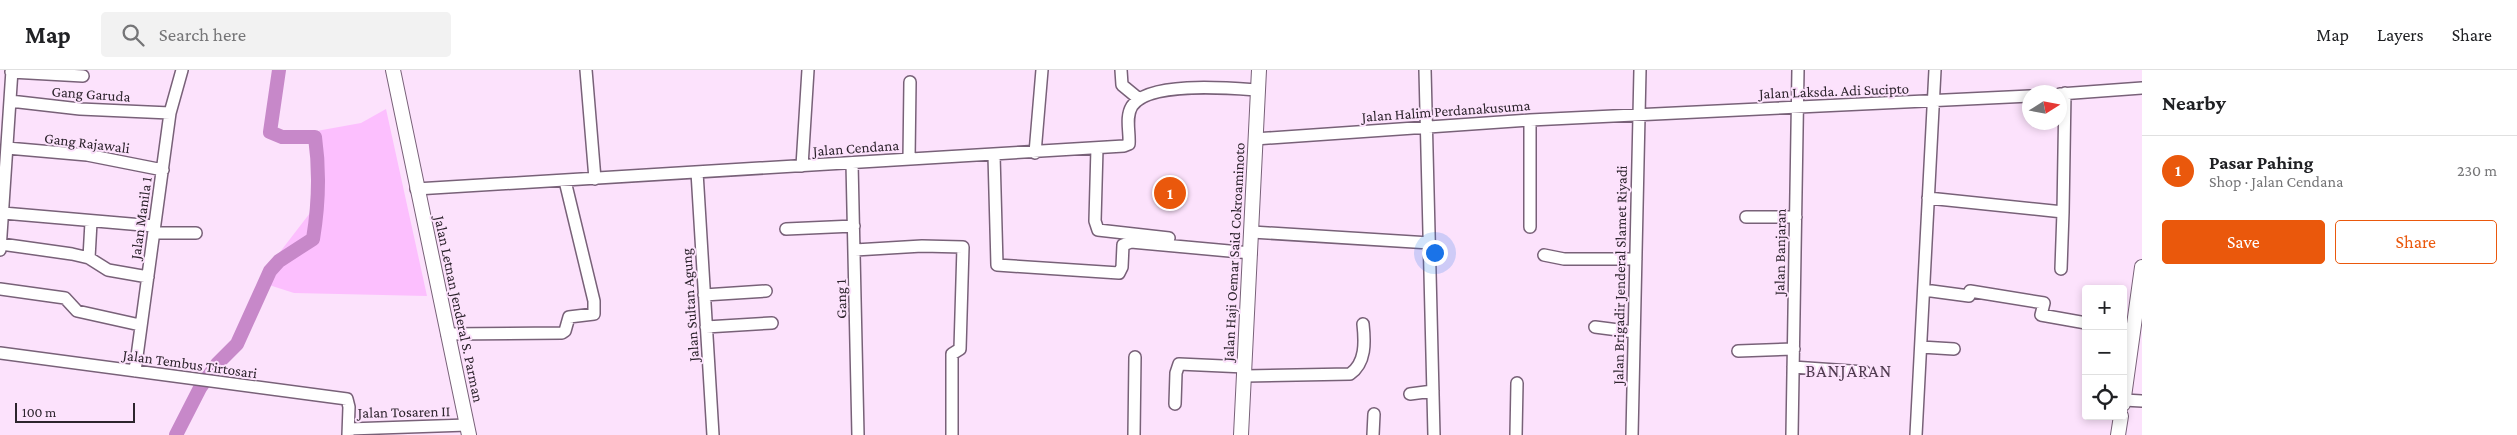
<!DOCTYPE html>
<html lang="en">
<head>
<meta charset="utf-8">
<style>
  body { margin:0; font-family:"Crimson Pro",serif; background:#f2f2f2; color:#202124 }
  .controls { position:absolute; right:15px; bottom:15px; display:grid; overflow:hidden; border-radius:5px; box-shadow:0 2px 8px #0003 }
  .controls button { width:45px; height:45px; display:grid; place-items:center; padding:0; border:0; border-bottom:1px solid #e0e0e0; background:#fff; color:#202124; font:25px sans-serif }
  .compass { position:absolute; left:2022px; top:15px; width:45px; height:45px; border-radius:50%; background:#fff; box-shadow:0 2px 8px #0003; rotate:79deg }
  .scale { position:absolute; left:15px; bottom:12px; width:120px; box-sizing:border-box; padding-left:5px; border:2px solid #2d242d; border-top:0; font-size:14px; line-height:18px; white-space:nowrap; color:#2d242d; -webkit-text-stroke:4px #fce2fc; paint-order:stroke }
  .you { position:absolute; left:1434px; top:182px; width:18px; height:18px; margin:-12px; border:4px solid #fff; border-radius:50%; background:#1a73e8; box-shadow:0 0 0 8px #1a73e833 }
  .badge { display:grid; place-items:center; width:32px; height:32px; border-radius:50%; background:#ea580c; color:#fff; font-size:16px; font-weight:700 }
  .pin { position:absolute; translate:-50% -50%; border:2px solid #fff; box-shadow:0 1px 5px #0006 }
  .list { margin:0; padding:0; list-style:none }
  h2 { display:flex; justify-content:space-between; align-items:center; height:65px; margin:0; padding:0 20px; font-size:21px }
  h2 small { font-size:16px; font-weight:400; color:#757577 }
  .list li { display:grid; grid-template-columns:32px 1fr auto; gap:15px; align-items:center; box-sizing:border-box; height:70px; padding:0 20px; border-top:1px solid #e0e0e0 }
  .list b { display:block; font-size:19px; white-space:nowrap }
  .list p { margin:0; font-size:16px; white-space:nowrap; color:#757577 }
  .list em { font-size:16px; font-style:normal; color:#757577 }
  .actions { display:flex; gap:10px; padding:15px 20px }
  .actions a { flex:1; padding:11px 0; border:1px solid #ea580c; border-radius:5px; text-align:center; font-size:18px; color:#ea580c }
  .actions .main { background:#ea580c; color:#fff }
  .icon { flex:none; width:28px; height:28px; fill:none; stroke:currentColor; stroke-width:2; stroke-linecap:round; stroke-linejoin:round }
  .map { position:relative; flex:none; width:2142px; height:365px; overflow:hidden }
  header { display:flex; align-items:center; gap:30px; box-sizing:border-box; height:70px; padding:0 25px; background:#fff; border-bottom:1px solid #e0e0e0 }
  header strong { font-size:24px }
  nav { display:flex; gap:28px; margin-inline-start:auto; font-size:18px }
  .search { width:350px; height:45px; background:#f2f2f2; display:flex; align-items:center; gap:12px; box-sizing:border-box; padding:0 18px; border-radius:5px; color:#757577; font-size:19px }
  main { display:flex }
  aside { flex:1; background:#fff }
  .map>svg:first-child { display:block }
  .green { fill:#fcbffe }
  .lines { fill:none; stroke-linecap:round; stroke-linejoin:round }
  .river { stroke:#c788c9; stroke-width:14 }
  .minor-casing { stroke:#786178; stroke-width:14 }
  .major-casing { stroke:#786178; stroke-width:16 }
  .minor { stroke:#fff; stroke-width:11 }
  .major { stroke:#fff; stroke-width:14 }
  .labels { text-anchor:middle; stroke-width:4; stroke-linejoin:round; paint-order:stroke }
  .street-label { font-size:15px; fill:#2d242d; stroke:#fce2fc }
  .quarter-label { font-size:18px; letter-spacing:1px; fill:#503b50; stroke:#fce2fc }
</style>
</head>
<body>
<header>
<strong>Map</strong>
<div class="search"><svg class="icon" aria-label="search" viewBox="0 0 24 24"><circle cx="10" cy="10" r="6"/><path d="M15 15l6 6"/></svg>Search here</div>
<nav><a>Map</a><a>Layers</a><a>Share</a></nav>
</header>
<main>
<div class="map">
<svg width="2142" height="365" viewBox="0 0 2142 365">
  <rect width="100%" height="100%" fill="#fce2fc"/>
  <path class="green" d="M386,39L427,226L294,223L269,215L280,182L310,143L314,108L311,62L361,53Z"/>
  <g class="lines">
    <path class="river" d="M176,365L200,318L217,294L237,274L270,201L279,191L313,169C319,133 320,102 315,67H282L270,62L279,0"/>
    <defs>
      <path id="minor" d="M586,0L595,109
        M1121,0L1122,15L1139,29
        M1425,0L1434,365
        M11,2L83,6
        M2060,24L2142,18
        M10,31L80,39L170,43
        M1255,69L1530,50L2030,26
        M7,78L87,85L163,100
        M1097,78L1095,151L1098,160L1169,168
        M1035,83L1042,0
        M994,85L997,195L1119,203L1122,197L1123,175L1131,172L1251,183
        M909,89L910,12
        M852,93L858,365
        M802,96L808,0
        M697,102L713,365
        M416,119L1124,76L1129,74C1130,62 1125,47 1132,36C1149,11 1229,18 1257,20
        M1928,128L2063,142L2061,199
        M2063,142L2065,23
        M3,143L154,156
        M1746,147H1796
        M1530,157V50
        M786,159L854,156
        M1252,162L1430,173
        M154,163H196
        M1,174L72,184L89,188L108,200L148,207
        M0,180L12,0
        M855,180L922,176L963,177L960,279L952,284V365
        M1544,185L1564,189H1636
        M89,188L91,152
        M0,219L65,228L77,241L140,255
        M1924,220L1969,226L1970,221L2044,233L2041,245L2086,253
        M704,225L766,221
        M706,257L772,253
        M1595,257L1634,262
        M2123,258L2134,259
        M447,264L562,263L565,261L569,247L594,244V231L565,111
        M1921,277L1954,279
        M1738,281L1794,279
        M0,283L347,329L349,337L348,365
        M1793,297L1865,302
        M135,301L170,43L182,0
        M1245,306L1350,304C1366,293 1365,272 1363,254
        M1410,324L1433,321
        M2124,330L2142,331
        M1175,334L1176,303L1179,294L1245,297
        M349,359L467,355
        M1134,365L1135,287
        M1373,365L1374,344
        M1516,365L1517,313
        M1632,365L1640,0
        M1792,365L1798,0
        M1916,365L1935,0"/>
      <path id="major" d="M393,0L469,365
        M2123,334L2142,197
        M1241,365L1259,0
        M2118,365L2121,346"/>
    </defs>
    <use href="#minor" class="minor-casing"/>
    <use href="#major" class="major-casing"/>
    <use href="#minor" class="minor"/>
    <use href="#major" class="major"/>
  </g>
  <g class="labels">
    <g class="street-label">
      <text transform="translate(1834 21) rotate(-2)" y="5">Jalan Laksda. Adi Sucipto</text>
      <text transform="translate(91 24) rotate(4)" y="5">Gang Garuda</text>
      <text transform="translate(1446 41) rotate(-4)" y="5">Jalan Halim Perdanakusuma</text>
      <text transform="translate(87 73) rotate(7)" y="5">Gang Rajawali</text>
      <text transform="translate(856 78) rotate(-4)" y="5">Jalan Cendana</text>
      <text transform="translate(141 148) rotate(-82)" y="5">Jalan Manila 1</text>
      <text transform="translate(1234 182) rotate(-87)" y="5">Jalan Haji Oemar Said Cokroaminoto</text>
      <text transform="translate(1780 182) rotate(-89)" y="5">Jalan Banjaran</text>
      <text transform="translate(1620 205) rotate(-89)" y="5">Jalan Brigadir Jenderal Slamet Riyadi</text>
      <text transform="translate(841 229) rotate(-91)" y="5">Gang 1</text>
      <text transform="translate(690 235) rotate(-94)" y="5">Jalan Sultan Agung</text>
      <text transform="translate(459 239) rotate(78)" y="5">Jalan Letnan Jenderal S. Parman</text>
      <text transform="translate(190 294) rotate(8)" y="5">Jalan Tembus Tirtosari</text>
      <text transform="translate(404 342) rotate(-1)" y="5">Jalan Tosaren II</text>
    </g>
    <g class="quarter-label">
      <text x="1849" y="307">BANJARAN</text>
    </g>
  </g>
</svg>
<div class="controls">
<button>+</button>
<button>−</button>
<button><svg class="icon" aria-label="locate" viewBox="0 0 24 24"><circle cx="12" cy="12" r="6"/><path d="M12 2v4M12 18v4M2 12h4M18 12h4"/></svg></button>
</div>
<svg class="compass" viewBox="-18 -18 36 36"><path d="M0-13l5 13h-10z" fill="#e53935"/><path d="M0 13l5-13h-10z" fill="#757577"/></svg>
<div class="scale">100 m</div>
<div class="you"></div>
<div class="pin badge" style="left:1170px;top:123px">1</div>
</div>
<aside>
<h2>Nearby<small></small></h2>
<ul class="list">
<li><span class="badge">1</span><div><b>Pasar Pahing</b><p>Shop · Jalan Cendana</p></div><em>230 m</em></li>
</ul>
<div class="actions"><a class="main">Save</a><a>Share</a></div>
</aside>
</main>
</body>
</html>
